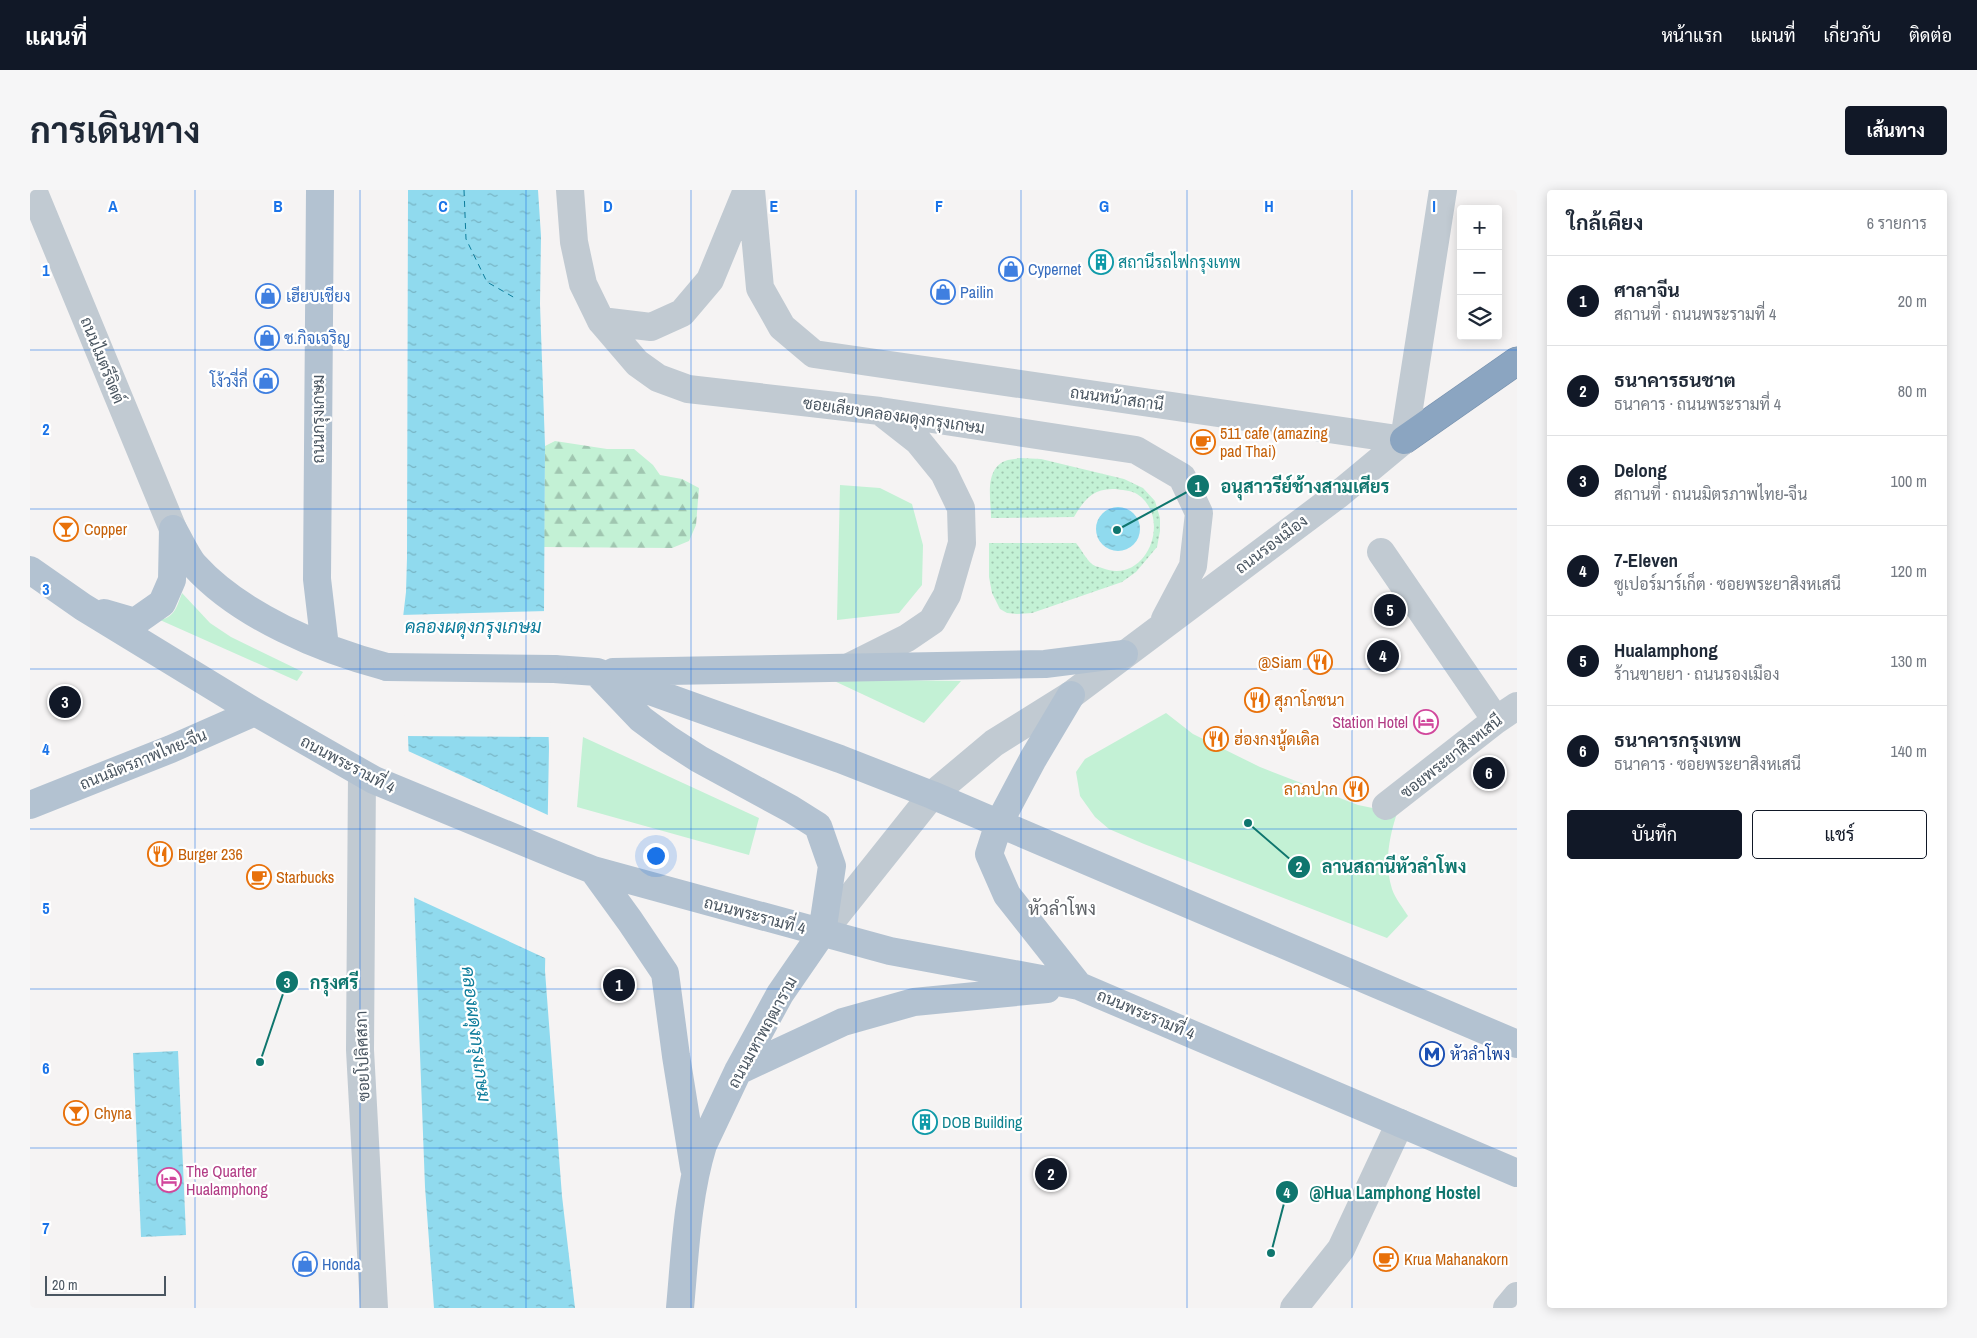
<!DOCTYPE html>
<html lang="th">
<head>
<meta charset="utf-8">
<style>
  body { margin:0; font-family:"Archivo Narrow",Sarabun,sans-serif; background:#f6f6f7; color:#1f2937 }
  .controls { position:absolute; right:15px; top:15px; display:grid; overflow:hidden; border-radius:5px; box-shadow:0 2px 12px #0003 }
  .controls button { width:45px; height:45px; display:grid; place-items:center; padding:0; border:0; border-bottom:1px solid #e0e1e3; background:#fff; color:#1f2937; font:25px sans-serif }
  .scale { position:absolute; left:15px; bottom:12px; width:121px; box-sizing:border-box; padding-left:5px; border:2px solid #4a5661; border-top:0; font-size:14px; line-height:18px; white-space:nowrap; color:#4a5661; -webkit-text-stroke:4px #fff; paint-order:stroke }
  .you { position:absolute; left:625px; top:665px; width:18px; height:18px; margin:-12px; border:4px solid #fff; border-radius:50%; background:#1a73e8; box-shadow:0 0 0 8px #1a73e833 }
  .badge { display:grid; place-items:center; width:32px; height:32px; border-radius:50%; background:#111827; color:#fff; font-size:16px; font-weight:700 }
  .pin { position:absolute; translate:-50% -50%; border:2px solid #fff; box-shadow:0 1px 5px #0006 }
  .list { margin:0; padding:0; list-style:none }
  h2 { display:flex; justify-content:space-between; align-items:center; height:65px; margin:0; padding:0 20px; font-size:21px }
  h2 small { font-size:16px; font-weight:400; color:#747a83 }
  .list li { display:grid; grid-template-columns:32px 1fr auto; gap:15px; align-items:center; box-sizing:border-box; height:90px; padding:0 20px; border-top:1px solid #e0e1e3 }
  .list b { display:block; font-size:19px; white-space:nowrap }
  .list p { margin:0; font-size:16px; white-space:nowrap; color:#747a83 }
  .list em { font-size:16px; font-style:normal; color:#747a83 }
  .actions { display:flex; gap:10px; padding:15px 20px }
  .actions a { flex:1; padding:11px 0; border:1px solid #111827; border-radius:5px; text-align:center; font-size:18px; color:#111827 }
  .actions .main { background:#111827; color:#fff }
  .icon { flex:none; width:28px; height:28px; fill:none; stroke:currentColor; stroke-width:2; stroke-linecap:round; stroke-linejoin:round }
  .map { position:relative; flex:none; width:1487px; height:1118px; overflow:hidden; border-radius:5px }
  header { display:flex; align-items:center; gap:30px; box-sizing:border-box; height:70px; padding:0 25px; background:#111827; color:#fff }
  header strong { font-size:24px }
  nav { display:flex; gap:28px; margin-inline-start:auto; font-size:18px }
  .intro { display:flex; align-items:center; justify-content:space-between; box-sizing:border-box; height:120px; padding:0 30px }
  h1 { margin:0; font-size:35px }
  .button { padding:12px 22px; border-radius:5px; background:#111827; color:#fff; font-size:18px; font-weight:700 }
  main { display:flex; gap:30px; padding:0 30px }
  aside { flex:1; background:#fff; border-radius:5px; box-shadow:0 2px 12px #0003 }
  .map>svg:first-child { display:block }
  .green { fill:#c3f1d5 }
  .forest { fill:url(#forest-firs) }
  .garden { fill:url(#garden-dots) }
  .water { fill:url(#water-ripples) }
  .pier { fill:#f5f3f3 }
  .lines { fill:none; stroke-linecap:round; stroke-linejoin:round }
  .ferry { stroke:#0c7c9b; stroke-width:1; stroke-dasharray:6 5; stroke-linecap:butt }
  .highway-casing { stroke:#7690ad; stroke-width:29 }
  .minor { stroke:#c1cad2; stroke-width:28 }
  .major { stroke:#b3c2d1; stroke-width:28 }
  .highway { stroke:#8ba5c1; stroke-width:28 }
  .major-bridge { stroke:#b3c2d1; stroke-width:28 }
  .grid { fill:none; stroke:#1a73e8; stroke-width:1; stroke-opacity:0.55 }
  .labels { text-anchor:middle; stroke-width:4.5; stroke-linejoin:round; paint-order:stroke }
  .culture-label { font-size:16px; fill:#0d838f; stroke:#fff; text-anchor:start }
  .shop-label { font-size:16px; fill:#366cbe; stroke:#fff; text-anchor:start }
  .street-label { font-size:16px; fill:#4a5661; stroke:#fff }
  .food-label { font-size:16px; fill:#c56008; stroke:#fff; text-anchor:start }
  .hotel-label { font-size:16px; fill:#b23c85; stroke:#fff; text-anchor:end }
  .transit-label { font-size:16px; fill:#164399; stroke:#fff; text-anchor:start }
  .water-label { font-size:18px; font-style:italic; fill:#0c7c9b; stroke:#fff }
  .neighbourhood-label { font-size:18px; fill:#5f6368; stroke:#fff }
  .grid-label { font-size:16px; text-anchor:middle; font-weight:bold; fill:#1a73e8; stroke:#fff; stroke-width:4.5; stroke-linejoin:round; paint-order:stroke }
  .leader { fill:none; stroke:#0f766e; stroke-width:2 }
  .callout-dot { fill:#0f766e; stroke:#fff; stroke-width:2 }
  .mark-label { font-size:15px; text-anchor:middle; font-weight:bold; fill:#fff }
  .callout-label { font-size:18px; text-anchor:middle; font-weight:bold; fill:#0f766e; stroke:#fff; stroke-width:4.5; stroke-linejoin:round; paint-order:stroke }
</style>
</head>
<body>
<header>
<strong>แผนที่</strong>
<nav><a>หน้าแรก</a><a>แผนที่</a><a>เกี่ยวกับ</a><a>ติดต่อ</a></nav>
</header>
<div class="intro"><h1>การเดินทาง</h1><a class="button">เส้นทาง</a></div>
<main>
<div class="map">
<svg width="1487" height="1118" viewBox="0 0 1487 1118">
  <defs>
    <pattern id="forest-firs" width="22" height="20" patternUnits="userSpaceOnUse" patternTransform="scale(1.25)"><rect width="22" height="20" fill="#c3f1d5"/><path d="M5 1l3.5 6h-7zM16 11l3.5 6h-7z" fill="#a0c6b0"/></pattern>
    <pattern id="garden-dots" width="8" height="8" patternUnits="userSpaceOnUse" patternTransform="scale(1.25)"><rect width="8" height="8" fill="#c3f1d5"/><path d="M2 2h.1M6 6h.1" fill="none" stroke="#a0c6b0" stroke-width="1.8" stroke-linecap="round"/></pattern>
    <pattern id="water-ripples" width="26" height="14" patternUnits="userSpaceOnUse" patternTransform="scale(1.25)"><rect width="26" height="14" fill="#90daee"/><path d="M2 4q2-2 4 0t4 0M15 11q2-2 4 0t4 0" fill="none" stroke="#78b4c4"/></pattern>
  </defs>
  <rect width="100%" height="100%" fill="#f5f3f3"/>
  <path class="green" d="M810,295L850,298L882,314L893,355L892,395L869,423L807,430Z
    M152,403L180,433L201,447L273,482L267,491L130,430C145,427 147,416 152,403Z
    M800,489L931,491L894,533Z
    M1136,523L1163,544L1230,577L1328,615L1367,623C1359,648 1354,673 1362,699C1365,708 1373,718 1378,726L1357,748L1114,654L1079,639L1065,627L1050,606L1046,582L1055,569Z
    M553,547L729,628L719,665L547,617Z"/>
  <path class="forest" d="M525,251L577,259H604L623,275L630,285L652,289L669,298L666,335L659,351L642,358L514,357L515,256Z"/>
  <path class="garden" d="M990,268L1011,269L1094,289L1113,298L1125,311L1130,328V341L1127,357L1106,382L1092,392L1002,423L987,424L977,423L970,419L962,403L959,387V353H1046C1051,359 1056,369 1062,374C1064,376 1069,377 1072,378C1117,396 1143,327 1107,304C1101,300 1091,300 1085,299C1063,298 1054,310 1044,327L961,328C961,309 954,280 975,271C979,269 986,269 990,268Z"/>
  <path class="water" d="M378,0H508L511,46L510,114L515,256L514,421L519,557L515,781L532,1006L545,1118H404L395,997L377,519L372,436L376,402L377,368Z
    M1066 339a22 22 0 1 1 44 0a22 22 0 1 1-44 0Z
    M148,861L156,1045L111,1047L103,863Z"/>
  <path class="pier" d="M517,421L521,547L376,546L369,436L371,425Z
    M376,560L520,626L517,769L381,706Z"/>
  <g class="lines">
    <path class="ferry" d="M434,0L436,49L457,92L485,108"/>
    <defs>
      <path id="highway" d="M1374,250L1487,171"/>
    </defs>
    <use href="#highway" class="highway-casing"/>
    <path class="minor" d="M3,0L143,339
      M540,0L544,52L553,94L571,131L607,173L628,188L658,199L850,221L1106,260L1152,287L1169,323L1163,376L1135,429
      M721,0L730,98L752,137L784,164L1374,250
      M571,131L621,137L652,123L680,90L717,0
      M1351,362L1466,530
      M819,477L877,448L902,431L917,405L932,353L931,318L914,283L888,251L851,222
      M332,584L330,860L344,1118
      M1356,616L1466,530L1487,516
      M792,743L902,605L964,553L1041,505L1309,304L1374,250L1413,0
      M1264,1118L1311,1059L1370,933
      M1477,1118L1487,1106"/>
    <path class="major" d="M290,0L287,389L295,457
      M143,339C150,351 156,365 164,375C210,426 292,460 357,477
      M0,380L53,417L225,522L344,590L538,670L563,680L860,761L1049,796L1487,983
      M74,423L105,432L132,413L142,390L143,339
      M524,479L567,482L810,569L902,605L1487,854
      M583,482L1015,474L1094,464
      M571,487L611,529L638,549L669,569L761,619L788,636L802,676L792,743L750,804L708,881L673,955C657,1007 655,1064 650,1118
      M1041,505L1003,569L969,633L959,664L977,705L1049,796
      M0,615L141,559L225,522
      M563,680L600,731L635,783L646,866L664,978
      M708,881L813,832L884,812L1017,799"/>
    <use href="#highway" class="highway"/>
    <path class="major-bridge" d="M357,477L524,479"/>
  </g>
  <path class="grid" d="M165,0V1118M330,0V1118M496,0V1118M661,0V1118M826,0V1118M991,0V1118M1157,0V1118M1322,0V1118M0,160H1487M0,319H1487M0,479H1487M0,639H1487M0,799H1487M0,958H1487"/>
  <defs>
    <symbol id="building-ring" viewBox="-11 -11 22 22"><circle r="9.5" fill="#fff" stroke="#0f9aa8" stroke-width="1.5"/><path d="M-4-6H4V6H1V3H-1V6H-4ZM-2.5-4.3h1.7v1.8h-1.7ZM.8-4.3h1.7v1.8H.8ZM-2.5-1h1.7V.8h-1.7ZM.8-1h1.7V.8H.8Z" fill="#0f9aa8"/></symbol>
    <symbol id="shop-ring" viewBox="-11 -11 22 22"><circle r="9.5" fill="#fff" stroke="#3f7fe0" stroke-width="1.5"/><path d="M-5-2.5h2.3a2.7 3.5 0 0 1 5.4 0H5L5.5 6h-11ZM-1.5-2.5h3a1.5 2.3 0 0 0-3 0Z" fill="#3f7fe0"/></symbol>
    <symbol id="cafe-ring" viewBox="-11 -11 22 22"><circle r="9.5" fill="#fff" stroke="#e8710a" stroke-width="1.5"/><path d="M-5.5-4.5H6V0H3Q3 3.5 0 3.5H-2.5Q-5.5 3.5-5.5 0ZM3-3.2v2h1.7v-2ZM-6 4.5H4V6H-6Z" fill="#e8710a"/></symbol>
    <symbol id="bar-ring" viewBox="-11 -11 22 22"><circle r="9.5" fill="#fff" stroke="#e8710a" stroke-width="1.5"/><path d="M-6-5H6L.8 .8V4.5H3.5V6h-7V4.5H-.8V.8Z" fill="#e8710a"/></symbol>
    <symbol id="restaurant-ring" viewBox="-11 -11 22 22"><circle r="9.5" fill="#fff" stroke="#e8710a" stroke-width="1.5"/><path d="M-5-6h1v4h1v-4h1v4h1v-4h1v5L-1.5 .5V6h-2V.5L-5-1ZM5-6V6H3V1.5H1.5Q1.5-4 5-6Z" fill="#e8710a"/></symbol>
    <symbol id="hotel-ring" viewBox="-11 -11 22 22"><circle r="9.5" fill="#fff" stroke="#d1479c" stroke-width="1.5"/><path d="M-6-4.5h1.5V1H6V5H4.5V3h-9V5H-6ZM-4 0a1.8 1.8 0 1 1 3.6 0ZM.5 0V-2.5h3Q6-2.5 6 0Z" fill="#d1479c"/></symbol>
    <symbol id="metro-ring" viewBox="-11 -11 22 22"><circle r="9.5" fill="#fff" stroke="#1a4fb4" stroke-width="1.5"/><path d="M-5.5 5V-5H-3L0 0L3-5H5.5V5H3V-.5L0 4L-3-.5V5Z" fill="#1a4fb4"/></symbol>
  </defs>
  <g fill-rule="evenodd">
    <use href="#building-ring" x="1057" y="58" width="28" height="28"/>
    <use href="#shop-ring" x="967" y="65" width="28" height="28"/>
    <use href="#shop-ring" x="899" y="88" width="28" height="28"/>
    <use href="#shop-ring" x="224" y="92" width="28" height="28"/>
    <use href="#shop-ring" x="223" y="134" width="28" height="28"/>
    <use href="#shop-ring" x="222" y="177" width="28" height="28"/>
    <use href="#cafe-ring" x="1159" y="238" width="28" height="28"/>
    <use href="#bar-ring" x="22" y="325" width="28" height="28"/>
    <use href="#restaurant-ring" x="1276" y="458" width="28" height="28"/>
    <use href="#restaurant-ring" x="1213" y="496" width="28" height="28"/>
    <use href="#hotel-ring" x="1382" y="518" width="28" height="28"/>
    <use href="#restaurant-ring" x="1172" y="535" width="28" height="28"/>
    <use href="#restaurant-ring" x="1312" y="585" width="28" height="28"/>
    <use href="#restaurant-ring" x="116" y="650" width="28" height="28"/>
    <use href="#cafe-ring" x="215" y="673" width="28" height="28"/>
    <use href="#metro-ring" x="1388" y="850" width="28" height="28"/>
    <use href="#bar-ring" x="32" y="909" width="28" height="28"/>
    <use href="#building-ring" x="881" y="918" width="28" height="28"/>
    <use href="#hotel-ring" x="125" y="976" width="28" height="28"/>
    <use href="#cafe-ring" x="1342" y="1055" width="28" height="28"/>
    <use href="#shop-ring" x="261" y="1060" width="28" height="28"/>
  </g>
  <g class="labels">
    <g class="culture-label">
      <text x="1088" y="78">สถานีรถไฟกรุงเทพ</text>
      <text x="912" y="938">DOB Building</text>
    </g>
    <g class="shop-label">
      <text x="998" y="85">Cypernet</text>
      <text x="930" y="108">Pailin</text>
      <text x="256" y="112">เฮียบเชียง</text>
      <text x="254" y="154">ช.กิจเจริญ</text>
      <text x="218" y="197" text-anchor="end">โง้วงี่กี่</text>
      <text x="292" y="1080">Honda</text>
    </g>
    <g class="street-label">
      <text transform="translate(73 170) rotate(68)" y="6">ถนนไมตรีจิตต์</text>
      <text transform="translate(1087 208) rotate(8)" y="6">ถนนหน้าสถานี</text>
      <text transform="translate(864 225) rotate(8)" y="6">ซอยเลียบคลองผดุงกรุงเกษม</text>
      <text transform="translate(288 229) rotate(-90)" y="6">ถนนกรุงเกษม</text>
      <text transform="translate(1241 354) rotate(-37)" y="6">ถนนรองเมือง</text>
      <text transform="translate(1421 566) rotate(-38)" y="6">ซอยพระยาสิงหเสนี</text>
      <text transform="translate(113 569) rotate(-22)" y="6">ถนนมิตรภาพไทย-จีน</text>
      <text transform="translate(318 574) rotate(28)" y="6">ถนนพระรามที่ 4</text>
      <text transform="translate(725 725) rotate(15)" y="6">ถนนพระรามที่ 4</text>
      <text transform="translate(1116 824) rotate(23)" y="6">ถนนพระรามที่ 4</text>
      <text transform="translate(732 842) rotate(-61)" y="6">ถนนมหาพฤฒาราม</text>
      <text transform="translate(332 866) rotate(-92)" y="6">ซอยโปลิศสภา</text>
    </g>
    <g class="food-label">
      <text x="1190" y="249">511 cafe (amazing<tspan x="1190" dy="18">pad Thai)</tspan></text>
      <text x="54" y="345">Copper</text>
      <text x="1272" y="478" text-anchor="end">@Siam</text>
      <text x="1244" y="516">สุภาโภชนา</text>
      <text x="1204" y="555">ฮ่องกงนู้ดเดิล</text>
      <text x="1308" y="605" text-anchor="end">ลาภปาก</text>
      <text x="148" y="670">Burger 236</text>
      <text x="246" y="693">Starbucks</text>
      <text x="64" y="929">Chyna</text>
      <text x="1374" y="1075">Krua Mahanakorn</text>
    </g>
    <g class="hotel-label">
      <text x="1378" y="538">Station Hotel</text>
      <text x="156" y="987" text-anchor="start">The Quarter<tspan x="156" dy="18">Hualamphong</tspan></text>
    </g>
    <g class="transit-label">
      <text x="1420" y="870">หัวลำโพง</text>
    </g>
    <g class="water-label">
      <text x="443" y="443">คลองผดุงกรุงเกษม</text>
      <text transform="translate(446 844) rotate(83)" y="6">คลองผดุงกรุงเกษม</text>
    </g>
    <g class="neighbourhood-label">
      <text x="1032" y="725">หัวลำโพง</text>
    </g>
  </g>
  <g class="grid-label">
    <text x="83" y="22">A</text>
    <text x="248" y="22">B</text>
    <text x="413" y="22">C</text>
    <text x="578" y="22">D</text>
    <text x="744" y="22">E</text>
    <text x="909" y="22">F</text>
    <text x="1074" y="22">G</text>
    <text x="1239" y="22">H</text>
    <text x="1404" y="22">I</text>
    <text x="16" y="86">1</text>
    <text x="16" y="245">2</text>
    <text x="16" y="405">3</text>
    <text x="16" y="565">4</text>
    <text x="16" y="724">5</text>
    <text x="16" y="884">6</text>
    <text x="16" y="1044">7</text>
  </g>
  <path class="leader" d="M1087 340L1168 296M1218 633L1269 677M230 872L257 792M1241 1063L1257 1002"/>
  <g class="callout-dot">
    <circle cx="1087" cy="340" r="5"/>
    <circle cx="1218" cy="633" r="5"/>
    <circle cx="230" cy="872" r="5"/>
    <circle cx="1241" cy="1063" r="5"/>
    <circle cx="1168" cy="296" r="12"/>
    <circle cx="1269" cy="677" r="12"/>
    <circle cx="257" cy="792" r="12"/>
    <circle cx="1257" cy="1002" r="12"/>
  </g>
  <g class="mark-label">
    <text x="1168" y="302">1</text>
    <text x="1269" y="682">2</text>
    <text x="257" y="798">3</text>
    <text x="1257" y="1008">4</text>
  </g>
  <g class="callout-label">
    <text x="1275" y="303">อนุสาวรีย์ช้างสามเศียร</text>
    <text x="1364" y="683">ลานสถานีหัวลำโพง</text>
    <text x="304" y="799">กรุงศรี</text>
    <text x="1365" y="1009">@Hua Lamphong Hostel</text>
  </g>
</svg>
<div class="controls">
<button>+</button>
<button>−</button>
<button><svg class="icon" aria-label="layers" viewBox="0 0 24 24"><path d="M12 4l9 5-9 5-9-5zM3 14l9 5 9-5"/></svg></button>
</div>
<div class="scale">20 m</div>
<div class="you"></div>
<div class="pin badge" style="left:589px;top:795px">1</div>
<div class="pin badge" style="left:1021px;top:984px">2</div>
<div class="pin badge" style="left:35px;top:512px">3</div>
<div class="pin badge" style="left:1353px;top:466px">4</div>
<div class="pin badge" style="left:1360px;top:420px">5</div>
<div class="pin badge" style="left:1459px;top:583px">6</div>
</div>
<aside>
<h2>ใกล้เคียง<small>6 รายการ</small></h2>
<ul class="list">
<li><span class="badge">1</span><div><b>ศาลาจีน</b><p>สถานที่ · ถนนพระรามที่ 4</p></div><em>20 m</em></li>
<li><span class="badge">2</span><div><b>ธนาคารธนชาต</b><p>ธนาคาร · ถนนพระรามที่ 4</p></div><em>80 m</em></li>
<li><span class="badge">3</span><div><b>Delong</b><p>สถานที่ · ถนนมิตรภาพไทย-จีน</p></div><em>100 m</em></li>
<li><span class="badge">4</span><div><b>7-Eleven</b><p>ซูเปอร์มาร์เก็ต · ซอยพระยาสิงหเสนี</p></div><em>120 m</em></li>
<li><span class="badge">5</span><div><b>Hualamphong</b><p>ร้านขายยา · ถนนรองเมือง</p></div><em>130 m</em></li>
<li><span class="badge">6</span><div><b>ธนาคารกรุงเทพ</b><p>ธนาคาร · ซอยพระยาสิงหเสนี</p></div><em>140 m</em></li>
</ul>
<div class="actions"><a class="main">บันทึก</a><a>แชร์</a></div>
</aside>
</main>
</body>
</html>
